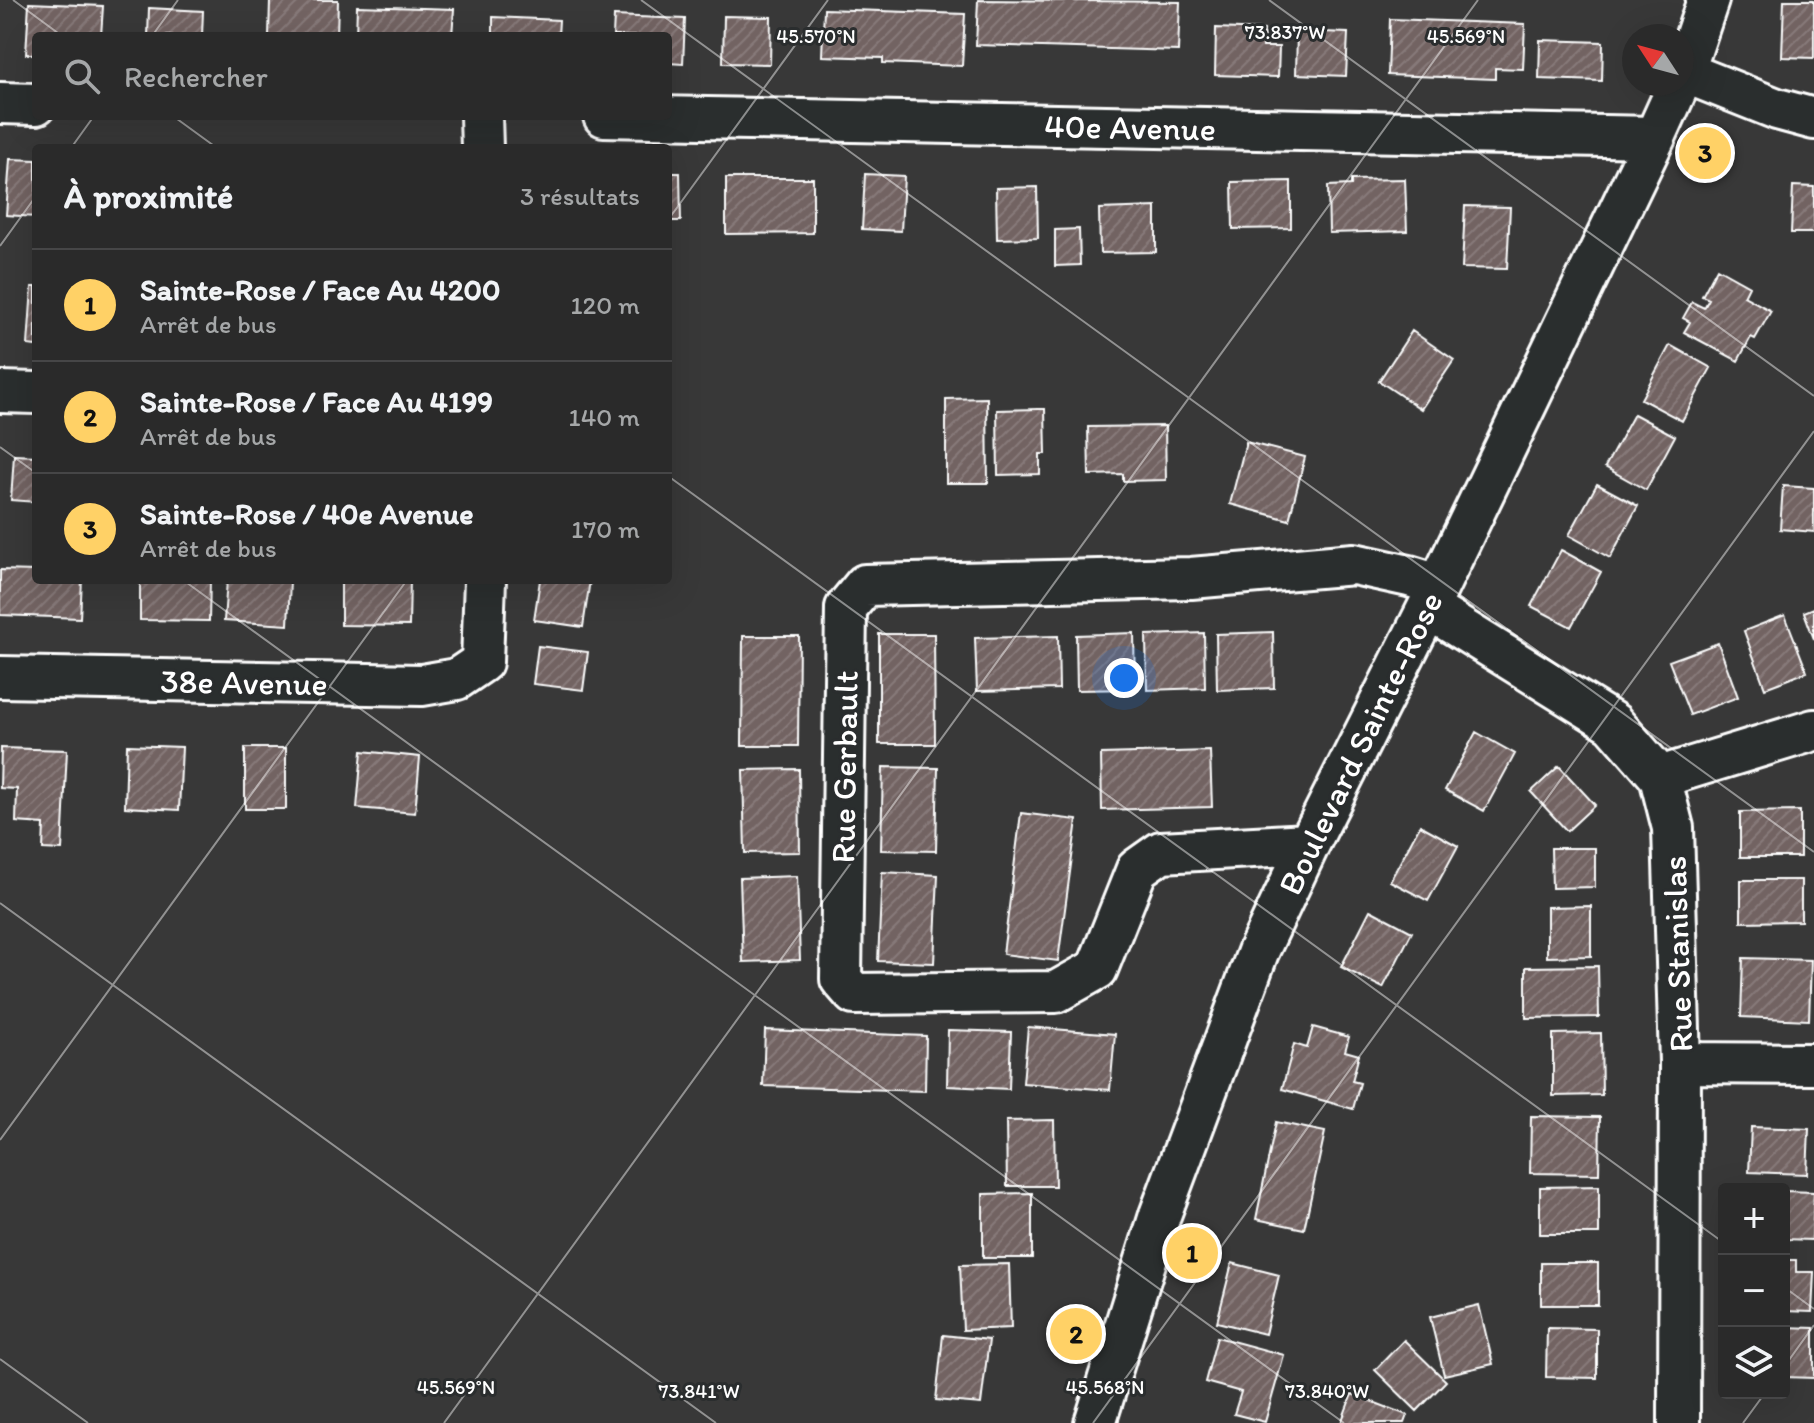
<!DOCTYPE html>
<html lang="fr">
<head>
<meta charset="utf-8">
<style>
  body { margin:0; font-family:Itim,sans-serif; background:#323232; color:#f1f3f6 }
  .controls { position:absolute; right:24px; bottom:24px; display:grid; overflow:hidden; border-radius:8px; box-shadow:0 8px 32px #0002 }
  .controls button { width:72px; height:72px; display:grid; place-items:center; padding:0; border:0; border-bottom:2px solid #464647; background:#2a2a2a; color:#f1f3f6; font:40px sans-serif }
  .compass { position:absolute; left:1622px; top:24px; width:72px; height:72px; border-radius:50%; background:#2a2a2a; box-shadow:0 8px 32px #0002; rotate:306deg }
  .you { position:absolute; left:1124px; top:678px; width:28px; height:28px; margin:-20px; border:6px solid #fff; border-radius:50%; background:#1a73e8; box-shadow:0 0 0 12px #1a73e833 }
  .badge { display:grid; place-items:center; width:52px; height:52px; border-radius:50%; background:#ffd166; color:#111; font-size:26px; font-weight:700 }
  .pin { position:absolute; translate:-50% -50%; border:4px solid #fff; box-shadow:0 2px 8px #0006 }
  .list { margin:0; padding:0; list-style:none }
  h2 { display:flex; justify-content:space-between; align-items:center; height:104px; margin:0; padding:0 32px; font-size:34px }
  h2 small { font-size:26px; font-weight:400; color:#a5a7a8 }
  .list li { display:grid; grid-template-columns:52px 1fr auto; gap:24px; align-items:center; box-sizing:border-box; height:112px; padding:0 32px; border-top:2px solid #464647 }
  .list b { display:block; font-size:30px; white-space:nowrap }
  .list p { margin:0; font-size:26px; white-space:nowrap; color:#a5a7a8 }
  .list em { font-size:26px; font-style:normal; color:#a5a7a8 }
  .icon { flex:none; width:44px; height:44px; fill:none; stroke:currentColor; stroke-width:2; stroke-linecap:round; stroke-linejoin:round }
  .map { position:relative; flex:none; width:1814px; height:1423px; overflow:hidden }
  .search { position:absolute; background:#2a2a2a; box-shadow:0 8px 32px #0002; left:32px; top:32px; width:640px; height:88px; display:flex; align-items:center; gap:20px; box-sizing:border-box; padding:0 28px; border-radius:8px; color:#a5a7a8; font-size:30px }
  .panel { position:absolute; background:#2a2a2a; box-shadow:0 8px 32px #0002; left:32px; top:144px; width:640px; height:440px; border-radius:8px }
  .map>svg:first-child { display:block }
  .building { fill:url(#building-hatch); stroke:#fff; stroke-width:2 }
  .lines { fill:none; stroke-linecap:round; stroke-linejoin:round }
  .minor-casing { stroke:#fff; stroke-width:46 }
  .minor { stroke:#2a2d2e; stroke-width:40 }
  .ticks { fill:none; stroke:#fff; stroke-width:2; stroke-opacity:0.45 }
  .labels { text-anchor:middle; stroke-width:6; stroke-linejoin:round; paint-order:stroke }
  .street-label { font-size:34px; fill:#fff; stroke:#2a2d2e }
  .ticks-label { font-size:20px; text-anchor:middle; fill:#fff; stroke:#2a2d2e; stroke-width:6; stroke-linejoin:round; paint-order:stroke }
</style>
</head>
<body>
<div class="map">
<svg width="1814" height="1423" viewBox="0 0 1814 1423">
  <defs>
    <pattern id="building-hatch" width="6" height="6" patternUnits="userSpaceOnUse" patternTransform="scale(2)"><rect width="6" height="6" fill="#726362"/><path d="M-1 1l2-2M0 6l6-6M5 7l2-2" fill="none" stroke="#877a7a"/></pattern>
  </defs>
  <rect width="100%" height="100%" fill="#383838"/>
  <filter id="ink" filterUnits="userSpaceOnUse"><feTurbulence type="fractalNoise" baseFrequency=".0125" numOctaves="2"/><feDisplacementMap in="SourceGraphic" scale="16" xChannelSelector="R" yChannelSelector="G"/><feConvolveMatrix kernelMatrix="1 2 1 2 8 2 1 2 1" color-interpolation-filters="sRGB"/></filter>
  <g filter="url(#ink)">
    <path class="building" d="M270,0H338L337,36H269Z
      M978,0L1180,2L1178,51L976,45Z
      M1784,0H1814V58L1782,57Z
      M29,3L103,6L101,36H36V54H26Z
      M357,6L454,9L452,36H356Z
      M149,8L203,11L202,36H148Z
      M824,9L965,14L962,66L883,63V58L822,56Z
      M614,16L685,19L683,64L668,63V36H613Z
      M724,16L771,17L770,64L723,63Z
      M493,17L559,20L558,36H493Z
      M1390,19L1525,24L1523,69L1495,68V79L1388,75Z
      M1216,28L1264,30L1263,47H1279L1278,77L1215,75Z
      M1297,31L1348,33L1346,76L1296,74Z
      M1540,40L1603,42L1602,81L1539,79Z
      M10,159L36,160V217L6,215Z
      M668,173H680L681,221H668Z
      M865,174L904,176L901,231L862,229Z
      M726,178H813V233L726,234Z
      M1405,179L1407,231L1329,233L1328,186L1351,185V180Z
      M1291,181V228L1233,229L1232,182Z
      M1793,186L1814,187V233H1791Z
      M1037,187L1038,238L997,239L996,188Z
      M1465,206L1510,207L1507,269L1462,268Z
      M1156,207V252L1100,253L1099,209Z
      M1079,229L1080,265L1055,266V230Z
      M1717,268L1749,286L1744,296L1771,311L1755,339L1751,337L1738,361L1684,332L1690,322L1683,318L1692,302L1704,308L1709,299L1702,296Z
      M32,287H36V346L28,345Z
      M1412,331L1454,360L1421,409L1379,381Z
      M1670,345L1711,368L1682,421L1641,399Z
      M987,398L988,483H946V399Z
      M1039,409H1045L1046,454H1040V474L998,475L997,410Z
      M1634,414L1675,436L1646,490L1605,467Z
      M1165,426L1166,480L1123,481V474L1089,475L1088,427Z
      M1246,442L1305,457L1289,520L1230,504Z
      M14,455L36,456V502L11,500Z
      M1597,484L1638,506L1610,558L1569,535Z
      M1783,486L1814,488V532L1780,529Z
      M1561,550L1601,572L1571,627L1531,606Z
      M0,570L36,571V580H82L80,618L0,615Z
      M140,580H210L209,621L140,620Z
      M227,580H290L288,625L224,621Z
      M341,580H410L409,626L341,625Z
      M540,580H590L583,627L534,620Z
      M1814,608V639L1804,612Z
      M1785,615L1807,672L1765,688L1744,631Z
      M1273,632L1274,688L1217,690L1216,634Z
      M1134,633L1135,689L1077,690L1076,635Z
      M1204,633L1205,688L1147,690L1146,635Z
      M879,634H934L935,744H879Z
      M743,636H799L798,746H742Z
      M1058,636L1059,689L977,691L975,638Z
      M1718,643L1738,697L1690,715L1669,661Z
      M538,646L588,652L583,690L533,684Z
      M1476,732L1515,754L1484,811L1445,790Z
      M127,745L182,747L179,810L125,807Z
      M1,748L67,750L62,850L43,849L44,824L16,822L17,789L0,788Z
      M245,748H286V809H245Z
      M362,751L420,757L415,813L357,808Z
      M1210,751L1212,807L1102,810L1101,754Z
      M1559,766L1595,805L1567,831L1531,792Z
      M883,767L938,768L936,851L881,850Z
      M799,769L800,852L745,853L743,770Z
      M1800,811V857H1740V812Z
      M1021,813L1077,820L1058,961L1003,954Z
      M1420,825L1458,846L1428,901L1390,881Z
      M1551,848H1595V887L1552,888Z
      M882,872L938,875L934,963L878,961Z
      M797,876L800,960L743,962L740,878Z
      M1741,880H1801V921L1741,922Z
      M1591,906V956L1547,957V907Z
      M1370,910L1412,932L1383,988L1341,967Z
      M1743,958L1811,960L1809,1020L1741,1017Z
      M1598,966L1599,1017L1526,1018V967Z
      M1028,1027L1115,1034L1110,1090L1023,1083Z
      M1313,1027L1349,1037L1345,1051L1359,1055L1352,1081L1360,1083L1353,1109L1282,1089L1294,1044L1307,1048Z
      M765,1030L926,1036L925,1091L763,1086Z
      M948,1030L1011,1032L1009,1089L947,1086Z
      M1601,1033L1602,1095L1553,1096V1034Z
      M1531,1116L1600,1117L1599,1174L1530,1173Z
      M1054,1120L1055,1186H1007L1006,1121Z
      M1276,1122L1325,1132L1304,1229L1256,1219Z
      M1751,1127L1809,1129L1807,1174L1749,1172Z
      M1599,1186V1234H1540V1187Z
      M1784,1191L1814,1192L1812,1240L1784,1239Z
      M1032,1193V1258H983V1194Z
      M1784,1260H1796V1272H1814L1812,1312L1784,1311Z
      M1232,1263L1279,1275L1265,1334L1217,1322Z
      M1541,1263H1598V1305H1541Z
      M1009,1264L1011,1328L963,1330L960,1265Z
      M1479,1305L1493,1364L1444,1375L1430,1317Z
      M1784,1327L1814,1328V1378L1784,1377Z
      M1547,1328L1597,1329V1378L1546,1377Z
      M943,1335L989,1340L981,1404L936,1400Z
      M1217,1337L1284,1355L1265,1422L1234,1414L1241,1392L1205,1382Z
      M1404,1340L1446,1381L1417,1411L1375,1370Z
      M1352,1394L1407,1415L1404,1423H1341Z"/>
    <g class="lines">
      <defs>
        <path id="minor" d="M1684,72L1777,109L1814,119
          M1682,77L1708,0
          M0,103L36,104
          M481,116L482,148
          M604,116L1655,137
          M0,392L36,393
          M1428,608L1613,723L1660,777L1673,828L1680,1063L1679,1423
          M0,677L422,685L457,679L482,662L485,580
          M1660,777L1814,730
          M1309,844L1161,852L1137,869L1097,969L1056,992L854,994L841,979L846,608L865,585L1191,578L1354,564L1409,576L1438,585
          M1680,1063L1814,1064
          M1095,1423L1160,1215L1258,952L1309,844L1428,608L1655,137L1679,84"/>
      </defs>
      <use href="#minor" class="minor-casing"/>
      <use href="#minor" class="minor"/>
    </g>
  </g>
  <path class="ticks" d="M13,0L62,36M641,0L1814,852M1269,0L1814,396M152,36L178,0M173,116L217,148M71,148L94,116M668,220L828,0M0,246L36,196M0,447L36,473M668,476L1724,1243M183,580L1344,1423M0,903L716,1423M0,1140L407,580M1784,1287L1814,1309M0,1359L88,1423M1784,1367L1814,1325M444,1423L1478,0M1093,1423L1814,431M1743,1423L1765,1393"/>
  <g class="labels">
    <g class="street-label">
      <text transform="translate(1130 127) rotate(1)" y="12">40e Avenue</text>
      <text transform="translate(244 682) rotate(1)" y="12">38e Avenue</text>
      <text transform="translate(1360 743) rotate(-64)" y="12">Boulevard Sainte-Rose</text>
      <text transform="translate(844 767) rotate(-89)" y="12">Rue Gerbault</text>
      <text transform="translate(1677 954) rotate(-92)" y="12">Rue Stanislas</text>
    </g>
  </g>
  <g class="ticks-label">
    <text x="1285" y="39">73.837°W</text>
    <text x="816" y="43">45.570°N</text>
    <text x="1466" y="43">45.569°N</text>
    <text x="456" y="1394">45.569°N</text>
    <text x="1105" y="1394">45.568°N</text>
    <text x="699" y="1398">73.841°W</text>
    <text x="1327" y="1398">73.840°W</text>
  </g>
</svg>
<div class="controls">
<button>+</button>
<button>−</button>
<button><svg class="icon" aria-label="layers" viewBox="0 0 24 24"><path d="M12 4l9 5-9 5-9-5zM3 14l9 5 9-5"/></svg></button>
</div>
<svg class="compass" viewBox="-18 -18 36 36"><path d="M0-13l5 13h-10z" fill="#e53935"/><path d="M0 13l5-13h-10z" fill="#a5a7a8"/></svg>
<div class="you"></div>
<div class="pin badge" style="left:1192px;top:1253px">1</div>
<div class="pin badge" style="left:1076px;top:1334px">2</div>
<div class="pin badge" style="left:1705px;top:153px">3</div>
<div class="search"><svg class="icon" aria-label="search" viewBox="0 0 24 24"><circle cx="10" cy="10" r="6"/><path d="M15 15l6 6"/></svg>Rechercher</div>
<section class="panel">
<h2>À proximité<small>3 résultats</small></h2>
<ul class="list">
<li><span class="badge">1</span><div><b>Sainte-Rose / Face Au 4200</b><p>Arrêt de bus</p></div><em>120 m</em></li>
<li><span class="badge">2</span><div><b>Sainte-Rose / Face Au 4199</b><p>Arrêt de bus</p></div><em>140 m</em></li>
<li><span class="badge">3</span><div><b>Sainte-Rose / 40e Avenue</b><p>Arrêt de bus</p></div><em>170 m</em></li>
</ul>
</section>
</div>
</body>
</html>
